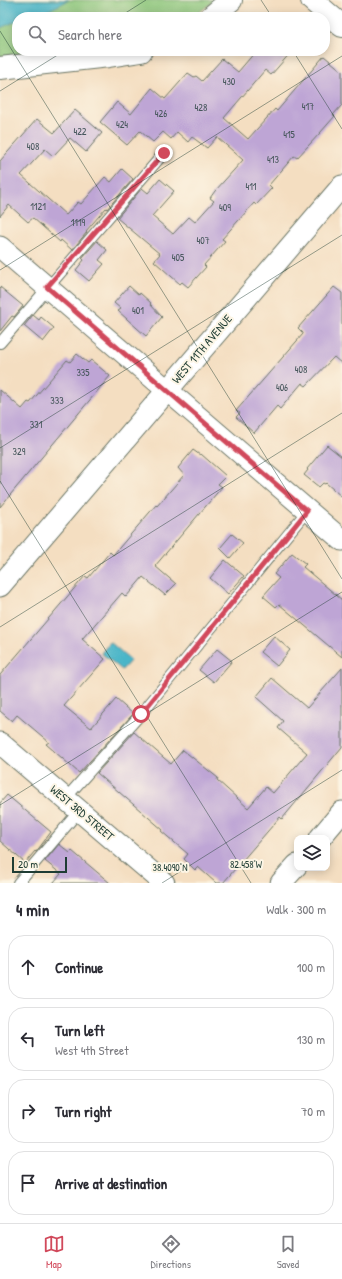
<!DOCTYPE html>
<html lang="en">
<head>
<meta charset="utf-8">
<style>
  body { margin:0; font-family:"Patrick Hand",sans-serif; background:#f2f2f3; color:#2b2b33 }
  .controls { position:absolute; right:12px; bottom:12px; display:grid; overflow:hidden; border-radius:8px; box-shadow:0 2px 10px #0003 }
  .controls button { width:36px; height:36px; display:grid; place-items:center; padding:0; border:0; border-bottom:1px solid #e1e1e2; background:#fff; color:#2b2b33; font:20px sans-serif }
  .scale { position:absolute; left:12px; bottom:10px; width:55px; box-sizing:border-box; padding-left:4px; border:2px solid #1f3d34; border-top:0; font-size:11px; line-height:14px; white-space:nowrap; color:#1f3d34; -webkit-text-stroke:3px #fcf5e5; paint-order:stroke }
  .stop { position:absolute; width:12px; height:12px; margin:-9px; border:3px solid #d1495b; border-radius:50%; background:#fff }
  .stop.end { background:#d1495b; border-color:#fff; box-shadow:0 1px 4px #0008 }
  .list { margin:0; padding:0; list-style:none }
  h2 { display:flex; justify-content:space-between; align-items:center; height:52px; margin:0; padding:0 16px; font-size:17px }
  h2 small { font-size:13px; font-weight:400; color:#7c7c81 }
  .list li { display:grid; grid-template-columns:26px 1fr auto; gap:12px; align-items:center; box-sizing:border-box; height:64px; margin:0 8px 8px; padding:0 8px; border:1px solid #e1e1e2; border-radius:16px }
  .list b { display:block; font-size:15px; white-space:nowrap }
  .list p { margin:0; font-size:13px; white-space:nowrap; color:#7c7c81 }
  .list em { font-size:13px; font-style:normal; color:#7c7c81 }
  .icon { flex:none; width:22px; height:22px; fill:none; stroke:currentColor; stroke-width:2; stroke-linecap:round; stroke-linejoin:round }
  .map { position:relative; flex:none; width:342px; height:883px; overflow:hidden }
  .search { position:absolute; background:#fff; box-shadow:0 2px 10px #0003; left:12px; right:12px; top:12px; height:44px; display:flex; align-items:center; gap:10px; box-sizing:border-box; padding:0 14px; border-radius:16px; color:#7c7c81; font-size:15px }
  .sheet { height:340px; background:#fff }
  nav { display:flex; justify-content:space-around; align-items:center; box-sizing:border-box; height:56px; border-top:1px solid #e1e1e2; background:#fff; font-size:11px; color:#7c7c81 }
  nav a { display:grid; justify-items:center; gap:2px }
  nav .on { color:#d1495b }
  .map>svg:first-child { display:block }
  .green { fill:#8bc57a; stroke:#558157 }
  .water { fill:#4ab5c8; stroke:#34797e }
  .building { fill:#bea5d5 }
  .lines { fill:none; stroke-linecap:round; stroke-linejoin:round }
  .service-casing { stroke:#6a7565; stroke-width:12 }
  .minor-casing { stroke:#6a7565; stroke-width:23 }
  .tertiary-casing { stroke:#6a7565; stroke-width:24 }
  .service { stroke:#fff; stroke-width:10 }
  .minor { stroke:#fff; stroke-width:21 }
  .tertiary { stroke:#fff; stroke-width:22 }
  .route { stroke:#d1495b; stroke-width:5 }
  .ticks { fill:none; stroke:#1f3d34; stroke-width:1; stroke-opacity:0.45 }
  .labels { text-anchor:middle; stroke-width:4; stroke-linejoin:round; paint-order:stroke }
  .number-label { font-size:10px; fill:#47575c }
  .street-label { font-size:12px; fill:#1f3d34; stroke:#fcf5e5 }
  .ticks-label { font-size:10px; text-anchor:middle; fill:#1f3d34; stroke:#fcf5e5; stroke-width:4; stroke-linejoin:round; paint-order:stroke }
</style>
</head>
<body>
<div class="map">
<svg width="342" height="883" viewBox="0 0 342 883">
  <rect width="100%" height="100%" fill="#fcf5e5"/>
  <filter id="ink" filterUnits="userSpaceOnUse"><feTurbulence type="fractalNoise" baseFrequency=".025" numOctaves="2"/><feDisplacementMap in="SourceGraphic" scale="8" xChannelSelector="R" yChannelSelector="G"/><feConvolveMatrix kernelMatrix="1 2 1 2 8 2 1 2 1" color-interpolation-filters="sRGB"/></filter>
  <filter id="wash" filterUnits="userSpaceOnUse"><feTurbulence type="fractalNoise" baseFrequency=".012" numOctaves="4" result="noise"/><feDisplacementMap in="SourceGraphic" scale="16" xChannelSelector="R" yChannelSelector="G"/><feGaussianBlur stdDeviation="0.9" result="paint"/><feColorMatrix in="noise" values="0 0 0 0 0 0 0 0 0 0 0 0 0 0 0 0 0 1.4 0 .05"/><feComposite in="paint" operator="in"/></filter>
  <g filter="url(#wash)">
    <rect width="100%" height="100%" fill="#f4dec1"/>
    <path class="green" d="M0,0H215L193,17H17V51H57L0,57Z"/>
    <path class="water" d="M2,0H69L35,17H17V21L0,28V1Z
      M110,642L131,660L122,670L101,653Z"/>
    <g id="blocks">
      <path class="building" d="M256,51H292L271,75L265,70L224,118L248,139L275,109L277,111L324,56L342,71V105L333,115L335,116L320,133L297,158L294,156L269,185L272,188L256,205L254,203L222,239L225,241L204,265L206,267L188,287L182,282L180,284L154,261L160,254L117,218L142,188L148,193L160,179L174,191L152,216L173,234L189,217L195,222L214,201L210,198L215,191L243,160L217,137L207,148L192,137L188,142L177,132L171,139L163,132L153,142L140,131L127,145L100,122L117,102L131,114L152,88L165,99L188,73L194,77L196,76L202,81L222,59L238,72Z
        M75,110L102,133L86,152L70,138L53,156L45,149L21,175L66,215L78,202L81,204L105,177L111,182L122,169L133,179L107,209L106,208L86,231L87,232L72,250L61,240L60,242L33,218L28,222L9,205L0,216V161L37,119L54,133Z
        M97,241L107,250L99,260L104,264L89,281L76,270L84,260L82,258Z
        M129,286L139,295L140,293L151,303L150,304L162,317L146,336L118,311L121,309L114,303Z
        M0,287L23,306L14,317L12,316L0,331Z
        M334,287L342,293V364L334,357L306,386L302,383L280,409L277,406L254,433L236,417L240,413L236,411L303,334V333L298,328Z
        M33,315L39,320L41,317L54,328L43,342L24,326Z
        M77,354L88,363L91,360L110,376L0,507V390L22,409L28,402L30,403L67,360L70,362Z
        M327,445L342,457V497L326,483L325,484L323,483L319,487L304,475L308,470L307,469Z
        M193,450L200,455L201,454L226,476L218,484L222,487L155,566L176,584L165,595L143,577L126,597L122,593L82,639L105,659L64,706L91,728L116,699L133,714L79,773L46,744L49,742L17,715L12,721L0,711V675L85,576L88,578L110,552L113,555L156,505L157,506L184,475L178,468Z
        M232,534L243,543L230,558L220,548Z
        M292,553L306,564L303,567L342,600V657L279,604L276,607L263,596L279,578L274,574Z
        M225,560L244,576L228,594L210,578Z
        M274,636L290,650L277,666L260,652Z
        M217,649L232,661L214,682L199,670Z
        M342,668V747L282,819L280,817L223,883H216L198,867L195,870L184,859L188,854L161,831L163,830L97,773L134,732L171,764L183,750L218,778L217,780L248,808L266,787L273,793L307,753L278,728L283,721L256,697L272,678L307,708Z
        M7,795L51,832L36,852L35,851L25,863L0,841V803Z
        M59,844L70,853L72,851L110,883H53L61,874L45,861Z"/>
    </g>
  </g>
  <g filter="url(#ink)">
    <use href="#blocks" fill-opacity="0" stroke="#6a7565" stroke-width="1"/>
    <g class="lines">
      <defs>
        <path id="service" d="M0,343L164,153
          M65,799L141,714L307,511
          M18,883L79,811"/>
        <path id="minor" d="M0,247L342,540
          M0,586L342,186
          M0,743L164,883
          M320,838L342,812
          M281,883L297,865"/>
        <path id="tertiary" d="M312,0L342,26
          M211,17L231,0
          M0,68L109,56L141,51"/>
      </defs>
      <use href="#service" class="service-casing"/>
      <use href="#minor" class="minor-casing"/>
      <use href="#tertiary" class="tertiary-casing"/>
      <use href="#service" class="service"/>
      <use href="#minor" class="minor"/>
      <use href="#tertiary" class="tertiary"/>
    </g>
  </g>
  <g class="lines" filter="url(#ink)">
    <path class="route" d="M141,714L307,511L47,287L164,153"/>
  </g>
  <path class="ticks" d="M261,0L272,17M119,17L146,0M0,31L342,579M293,51L342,129M0,91L64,51M0,270L342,56M0,448L342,235M0,481L251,883M0,627L342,413M0,805L342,592M162,883L342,770"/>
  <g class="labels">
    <g class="number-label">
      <text x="229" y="85">430</text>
      <text x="308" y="110">417</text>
      <text x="201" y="111">428</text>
      <text x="161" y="117">426</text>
      <text x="122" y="128">424</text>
      <text x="80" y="135">422</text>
      <text x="289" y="138">415</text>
      <text x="33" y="150">408</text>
      <text x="273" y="163">413</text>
      <text x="251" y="190">411</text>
      <text x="38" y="210">1121</text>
      <text x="225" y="211">409</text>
      <text x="78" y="226">1119</text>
      <text x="203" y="244">407</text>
      <text x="178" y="261">405</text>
      <text x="138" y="314">401</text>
      <text x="301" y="373">408</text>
      <text x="83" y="376">335</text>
      <text x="282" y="391">406</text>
      <text x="57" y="404">333</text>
      <text x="36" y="428">331</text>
      <text x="19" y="455">329</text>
    </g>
    <g class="street-label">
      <text transform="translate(202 349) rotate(-50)" y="4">WEST 11TH AVENUE</text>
      <text transform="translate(82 813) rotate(40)" y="4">WEST 3RD STREET</text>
    </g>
  </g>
  <g class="ticks-label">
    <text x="246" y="868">82.458°W</text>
    <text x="170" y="871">38.4090°N</text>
  </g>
</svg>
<div class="controls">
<button><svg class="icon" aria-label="layers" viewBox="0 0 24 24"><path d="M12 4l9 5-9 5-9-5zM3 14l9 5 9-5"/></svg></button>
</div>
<div class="scale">20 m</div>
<div class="stop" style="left:141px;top:714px"></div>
<div class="stop end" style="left:164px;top:153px"></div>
<div class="search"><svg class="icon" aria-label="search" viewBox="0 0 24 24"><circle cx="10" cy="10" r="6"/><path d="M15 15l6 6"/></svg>Search here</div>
</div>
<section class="sheet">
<h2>4 min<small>Walk · 300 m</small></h2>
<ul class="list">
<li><svg class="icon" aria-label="ahead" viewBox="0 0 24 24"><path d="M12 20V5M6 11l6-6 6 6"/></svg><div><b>Continue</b></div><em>100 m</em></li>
<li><svg class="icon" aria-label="left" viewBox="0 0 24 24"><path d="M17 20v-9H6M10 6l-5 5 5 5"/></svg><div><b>Turn left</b><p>West 4th Street</p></div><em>130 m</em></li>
<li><svg class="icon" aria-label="right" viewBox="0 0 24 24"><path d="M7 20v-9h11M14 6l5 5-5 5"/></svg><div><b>Turn right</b></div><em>70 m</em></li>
<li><svg class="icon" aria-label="arrive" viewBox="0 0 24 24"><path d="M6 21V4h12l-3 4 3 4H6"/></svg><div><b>Arrive at destination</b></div></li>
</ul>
</section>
<nav>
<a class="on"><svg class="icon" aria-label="map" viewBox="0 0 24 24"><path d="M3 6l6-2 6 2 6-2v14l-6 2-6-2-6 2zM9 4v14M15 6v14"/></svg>Map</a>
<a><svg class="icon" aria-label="directions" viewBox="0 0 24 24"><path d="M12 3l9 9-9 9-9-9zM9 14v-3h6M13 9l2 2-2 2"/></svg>Directions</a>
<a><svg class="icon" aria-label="saved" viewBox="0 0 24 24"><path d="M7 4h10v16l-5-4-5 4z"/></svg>Saved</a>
</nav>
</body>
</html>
